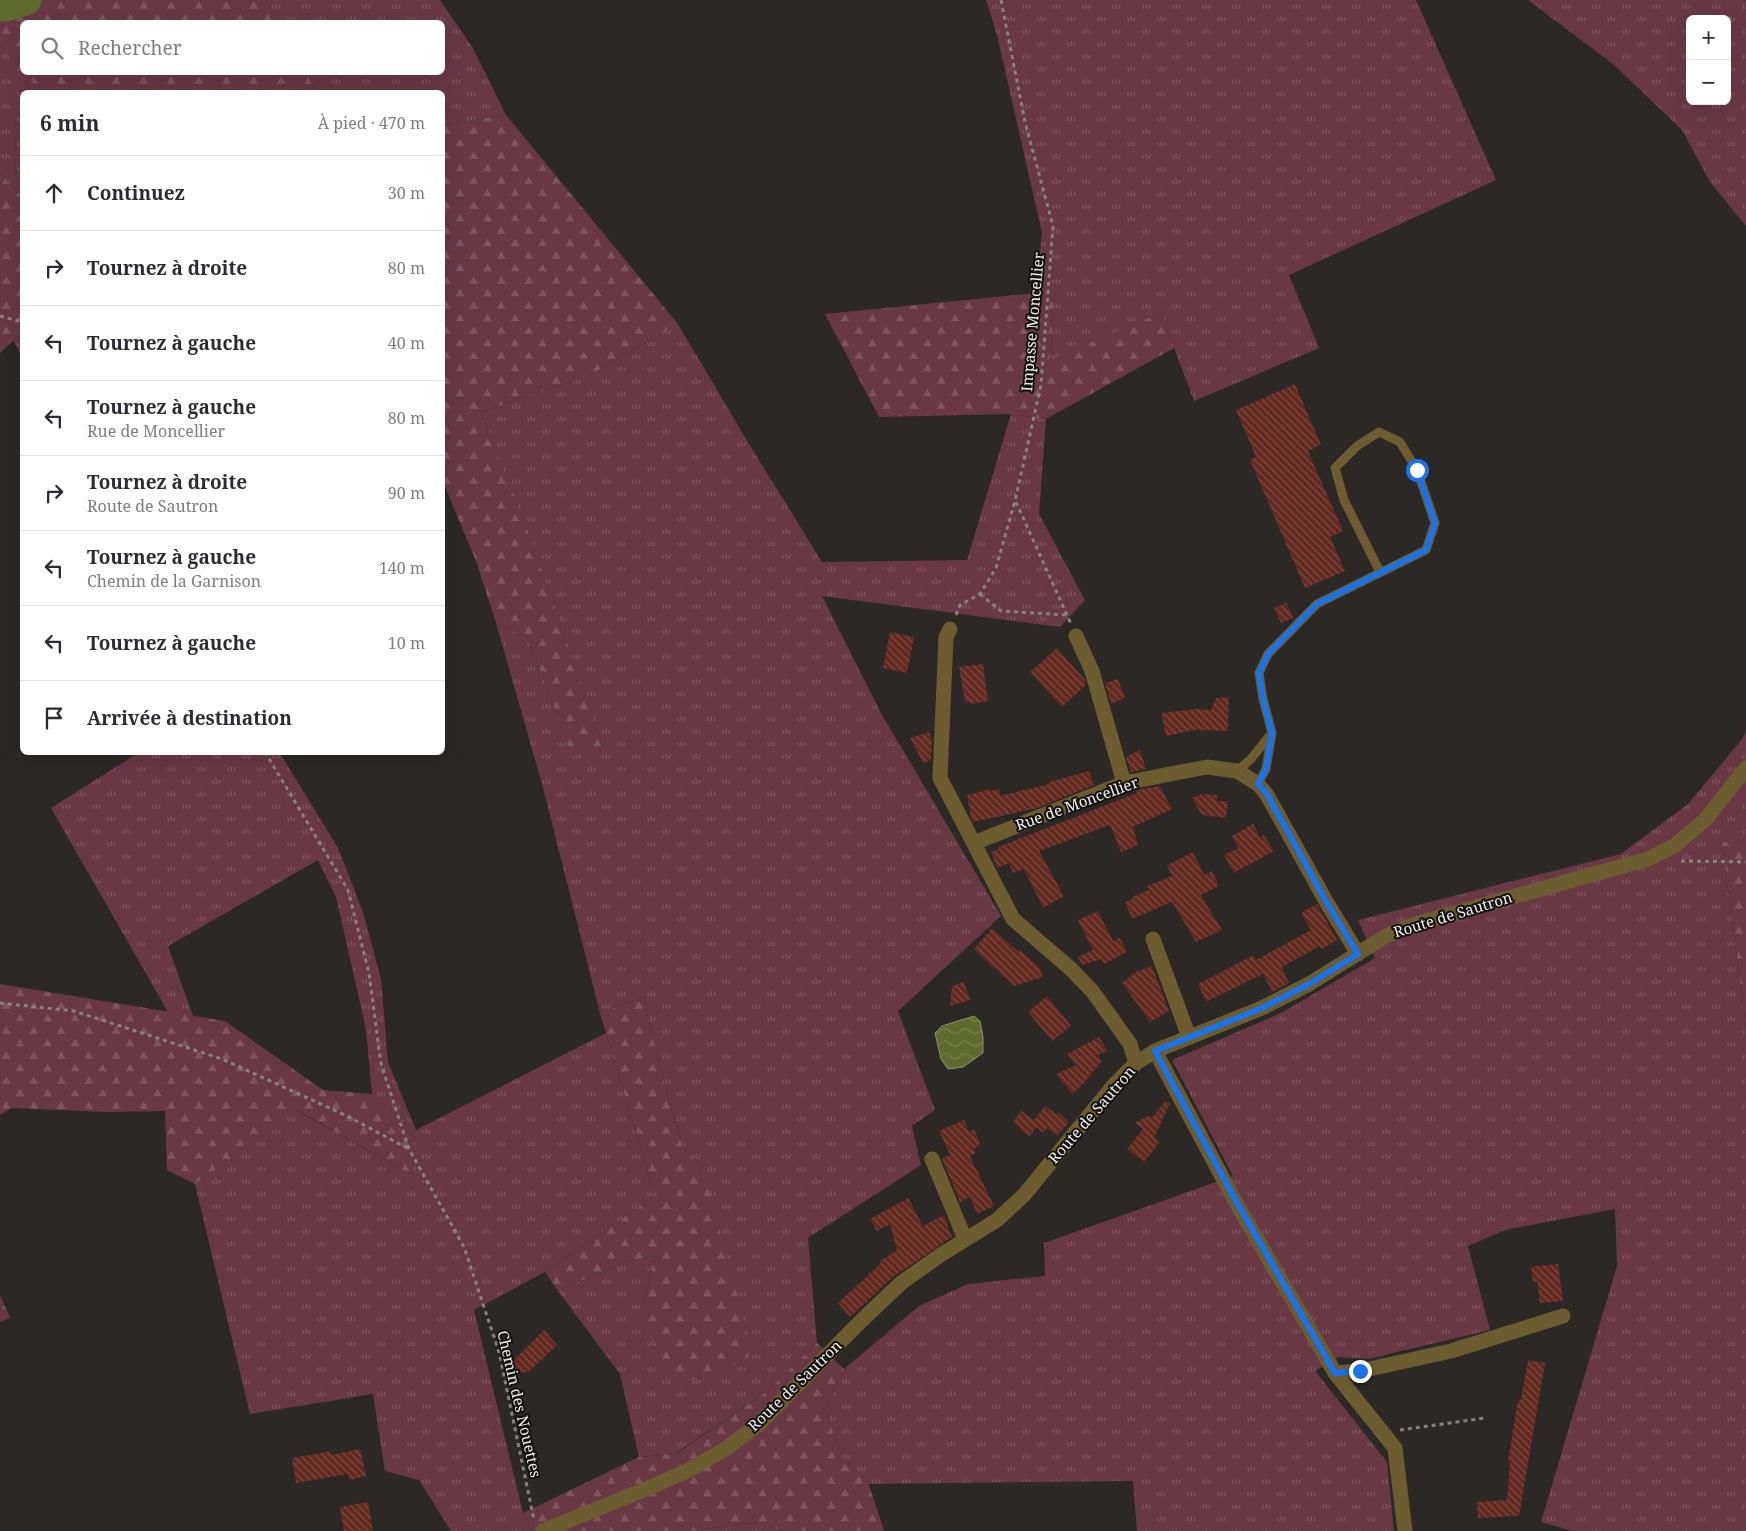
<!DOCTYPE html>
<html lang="fr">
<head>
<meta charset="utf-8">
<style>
  body { margin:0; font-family:"Noto Serif",serif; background:#f7f7f7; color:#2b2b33 }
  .controls { position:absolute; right:15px; top:15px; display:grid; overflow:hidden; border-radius:8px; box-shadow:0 5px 20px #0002 }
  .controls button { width:45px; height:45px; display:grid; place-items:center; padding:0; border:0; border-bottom:1px solid #e1e1e2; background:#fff; color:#2b2b33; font:25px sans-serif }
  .stop { position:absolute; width:15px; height:15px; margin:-11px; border:4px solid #1a73e8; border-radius:50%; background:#fff }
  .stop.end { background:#1a73e8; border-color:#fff; box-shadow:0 1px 5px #0008 }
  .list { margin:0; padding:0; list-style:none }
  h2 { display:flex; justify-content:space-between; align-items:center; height:65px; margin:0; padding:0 20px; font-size:21px }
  h2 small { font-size:16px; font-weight:400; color:#7c7c81 }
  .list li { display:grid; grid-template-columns:32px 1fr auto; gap:15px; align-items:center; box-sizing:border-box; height:75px; padding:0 20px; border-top:1px solid #e1e1e2 }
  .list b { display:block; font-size:19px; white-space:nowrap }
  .list p { margin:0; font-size:16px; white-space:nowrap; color:#7c7c81 }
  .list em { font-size:16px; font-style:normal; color:#7c7c81 }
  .icon { flex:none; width:28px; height:28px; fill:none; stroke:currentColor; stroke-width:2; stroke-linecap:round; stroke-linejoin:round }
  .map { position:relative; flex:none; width:1746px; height:1531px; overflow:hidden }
  .search { position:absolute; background:#fff; box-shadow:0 5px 20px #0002; left:20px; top:20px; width:425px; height:55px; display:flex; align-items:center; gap:12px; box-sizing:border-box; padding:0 18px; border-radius:8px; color:#7c7c81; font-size:19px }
  .panel { position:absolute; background:#fff; box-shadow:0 5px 20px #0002; left:20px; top:90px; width:425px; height:665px; border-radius:8px }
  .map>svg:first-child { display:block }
  .grass { fill:url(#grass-tufts); fill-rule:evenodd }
  .forest { fill:url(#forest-firs) }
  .water { fill:url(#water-waves); stroke:#8b9468 }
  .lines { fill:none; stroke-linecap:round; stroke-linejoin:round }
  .river { stroke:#5e6b2d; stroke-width:31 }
  .building { fill:url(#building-back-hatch) }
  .path { stroke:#868382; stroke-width:3; stroke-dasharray:4 4; stroke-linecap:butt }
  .service { stroke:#6c5c2f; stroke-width:9 }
  .minor { stroke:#6c5c2f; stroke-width:15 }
  .route { stroke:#1a73e8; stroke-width:6 }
  .labels { text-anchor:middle; stroke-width:4; stroke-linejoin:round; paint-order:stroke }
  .street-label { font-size:15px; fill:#f4f2f1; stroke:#131110 }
</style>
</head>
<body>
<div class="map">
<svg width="1746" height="1531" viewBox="0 0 1746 1531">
  <defs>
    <pattern id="grass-tufts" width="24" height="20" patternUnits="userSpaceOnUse" patternTransform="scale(1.25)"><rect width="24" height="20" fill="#683845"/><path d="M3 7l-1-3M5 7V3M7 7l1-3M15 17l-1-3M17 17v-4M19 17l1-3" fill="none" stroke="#7e5560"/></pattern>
    <pattern id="forest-firs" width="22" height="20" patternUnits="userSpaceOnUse" patternTransform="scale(1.25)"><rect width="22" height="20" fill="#683845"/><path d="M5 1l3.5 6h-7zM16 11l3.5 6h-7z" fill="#7e5560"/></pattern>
    <pattern id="water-waves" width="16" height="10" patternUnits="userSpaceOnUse" patternTransform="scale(1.25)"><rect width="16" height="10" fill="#5e6b2d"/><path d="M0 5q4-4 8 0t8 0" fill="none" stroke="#76814c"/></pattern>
    <pattern id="building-back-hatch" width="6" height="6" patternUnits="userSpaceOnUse" patternTransform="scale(1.25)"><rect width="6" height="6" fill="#63291f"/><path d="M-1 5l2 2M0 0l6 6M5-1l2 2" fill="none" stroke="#7a4840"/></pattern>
  </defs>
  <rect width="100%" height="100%" fill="#2b2826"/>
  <path class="grass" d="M266,0H440L473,48L506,115L443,125L442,92H316L306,73L442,72V22H278Z
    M986,0H1416L1496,180L1289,275L1319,348L1194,401L1161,313L1050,361L1055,291L1036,293L1042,233L997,35Z
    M1528,0H1745L1746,3V226L1710,182L1682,130L1613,64ZM1690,19H1727V101H1690Z
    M0,45L34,85L47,92H22V197L0,173Z
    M678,324L746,439L822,562L967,560L1011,414L1046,419L1039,514L1085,600L1060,627L822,596L881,713L1001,916L898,1011L935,1110L912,1126L921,1165L808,1238L817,1343L766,1392L675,1454L639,1457L620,1374L558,1291L626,1261L655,1256L642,1309L703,1168L682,1147L652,1035L644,997L600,1013L542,784L496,623L528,638L572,756L602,745C565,632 524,522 481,412L588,376Z
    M22,333V358L14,341Z
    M1746,731V841L1722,843L1746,1027V1531H1573L1541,1522L1617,1266L1615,1209L1505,1230L1468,1246L1490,1330L1368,1359L1339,1357L1315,1371L1387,1462L1394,1531H1137L1133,1481L869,1484L867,1479L843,1459L825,1409L844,1369L919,1306L968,1284L1045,1276L1044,1243L1233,1176L1172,1060L1281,1013L1375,958L1358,920L1621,854L1688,804L1743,738Z
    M138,753H280L338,848L363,912L381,979L388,1062L416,1130L606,1033L655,1196L545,1272L474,1310L523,1513L532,1531H451L419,1480L385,1471L373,1394L250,1414L195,1184L296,1110L412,1175L415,1130L372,1094L366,1029L336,897L318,860L168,946L193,1016L168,1012L51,808Z
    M760,1522L782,1531H687Z"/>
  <path class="forest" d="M0,0H266L278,22H22V71L0,45Z
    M23,73H306L316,92H47L34,85Z
    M506,115L678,324L588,376L481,412L525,524L575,664L602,745L572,757L528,638L496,623L476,561L443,482V125Z
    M0,173L22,197V333L0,353Z
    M1055,291L1050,360L1161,313L1174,348L1046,419L1011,414L879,417L825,314Z
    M1746,841V1027L1722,842Z
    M0,984L225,1021L323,1090L372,1094L415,1130L412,1175L297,1110L195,1184L167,1170L165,1111L107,1112L12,1108L0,1115Z
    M644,997L652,1035L682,1147L703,1168L750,1344L748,1357L730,1369L686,1381L660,1362L642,1309L655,1256L626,1261L558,1291L545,1272L655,1196L600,1013Z
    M0,1295L10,1318L0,1322Z
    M817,1343L844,1369L825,1409L843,1459L867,1479L884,1531H782L760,1522L687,1531H532L523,1513L639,1457L676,1454L766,1392Z"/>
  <path class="water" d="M974,1016L980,1021L983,1037V1053L963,1067L948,1069L941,1059L935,1033L942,1026Z"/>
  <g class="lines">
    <path class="river" d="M0,3L5,6L26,0"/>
  </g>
  <path class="building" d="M1295,384L1321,445L1308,451L1343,531L1330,537L1345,571L1305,588L1250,460L1256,457L1236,410Z
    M1286,603L1293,618L1281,623L1274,608Z
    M890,632L914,637L907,673L883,668Z
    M1057,648L1085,680L1086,685L1062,707L1030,672Z
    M983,664L988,701L970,704V702H965L959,667Z
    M1118,679L1125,698L1111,704L1105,683Z
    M1229,697L1228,731L1195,730L1166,736L1161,713L1196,709L1211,710L1216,698Z
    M929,732L932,741L931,760L923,763L910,738Z
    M1140,750L1146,769L1131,772L1126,757Z
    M1089,771L1094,785L1037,808L973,822L971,818L967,795L990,789V791L999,789L1000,796L1049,784V782Z
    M1160,786L1172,809L1133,827L1138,845L1121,852L1110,825L1039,851L1064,896L1043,908L1024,869L1013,873L1009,863L997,868L991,852L999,849L998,847L1137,793L1136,790Z
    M1202,794L1217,795V801H1228L1226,818L1202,815L1192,798Z
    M1253,824L1260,837L1264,835L1274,851L1234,873L1224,855L1238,848L1232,836Z
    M1193,852L1204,875L1212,871L1219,886L1201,895L1222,930L1196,942L1172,902L1132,919L1125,902L1133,899L1132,897L1149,890L1147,886L1172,876L1167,865Z
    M1317,904L1337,940L1322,949L1320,946L1282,967L1289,983L1272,992L1263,974L1206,1002L1198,984L1254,955L1256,960L1311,930L1301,913Z
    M1098,911L1113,941L1120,938L1127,952L1104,964L1102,959L1082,965L1078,957L1093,950L1078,920Z
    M992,928L1019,952L1020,950L1040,968L1043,977L1014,986L974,949Z
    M1152,966L1169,1011L1150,1022L1122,983L1136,972Z
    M964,982L970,1000L950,1006L952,986Z
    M1047,996L1071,1026L1052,1041L1028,1012Z
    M1099,1037L1107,1051L1098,1055L1102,1061L1083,1084L1072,1094L1056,1074L1076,1065L1067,1054Z
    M1165,1101L1170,1103L1154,1138L1160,1142L1144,1162L1127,1149L1143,1129L1135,1123L1145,1117L1149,1116L1152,1118Z
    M1045,1106L1056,1114L1058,1112L1069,1122L1057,1136L1047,1128L1043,1133L1036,1127L1029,1137L1013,1122L1021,1111L1034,1120Z
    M964,1120L969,1132L974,1129L980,1144L974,1149L976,1153L970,1156L994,1206L977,1214L970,1197L960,1202L942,1158L950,1155L939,1131Z
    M908,1198L923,1226L944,1215L952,1237L893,1277L850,1317L838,1303L881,1263L880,1261L897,1250L890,1224L877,1231L870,1219Z
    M1558,1264L1563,1301L1540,1303L1537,1281L1533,1282L1531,1267Z
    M544,1330L557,1345L529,1372L517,1373L506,1368Z
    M1528,1360L1545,1363L1519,1516L1478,1518L1477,1502L1507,1500L1510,1463L1508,1462L1518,1401L1521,1400Z
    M360,1449L366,1476L349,1480L348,1474L296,1483L292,1458L331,1451V1455Z
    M368,1502L373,1531H344L340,1507Z"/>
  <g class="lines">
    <path class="path" d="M0,316L22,322
      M1016,502L1071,624
      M980,594L1001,611L1067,615
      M956,615L960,605L980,594L996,568L1015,501L1041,385L1053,226L1025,122L1001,0
      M265,752L348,890L369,973L381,1064L409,1149L464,1247L499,1352L534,1520
      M1681,861L1746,862
      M0,1003L74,1011L222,1059L345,1115L409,1149
      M1400,1430L1485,1418"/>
    <path class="service" d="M1237,771L1251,759L1270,735
      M1258,784L1266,769L1272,733L1263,699L1259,673L1268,654L1317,604L1426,550L1435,523L1417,470L1400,442L1379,432L1357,446L1335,468L1344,500L1380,572"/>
    <path class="minor" d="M950,629L946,637L940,778L1013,919L1072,970L1093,992L1130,1044L1136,1063
      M1076,636L1092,671L1124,783
      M974,843L1124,783L1207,767L1237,771L1258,784L1267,795L1327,903L1358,954
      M1153,939L1189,1037
      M1155,1051L1235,1201L1335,1373L1395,1448L1405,1531
      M932,1159L965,1239
      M1335,1373L1360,1371L1451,1351L1563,1316
      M543,1531L646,1489L687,1471L724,1450L759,1424L861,1321L901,1283L939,1256L997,1220L1024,1195L1114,1085L1136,1063L1155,1051L1262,1008L1309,984L1386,936L1415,924L1648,859L1674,846L1706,819L1746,768"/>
  </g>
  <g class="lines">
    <path class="route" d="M1360,1371L1335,1373L1236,1201L1155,1051L1262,1008L1309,984L1358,954L1327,903L1267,794L1258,784L1266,769L1272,733L1263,699L1259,673L1268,654L1317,604L1426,550L1435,523L1417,470"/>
  </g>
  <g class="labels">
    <g class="street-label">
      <text transform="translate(1033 322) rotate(-85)" y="5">Impasse Moncellier</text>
      <text transform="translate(1077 804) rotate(-20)" y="5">Rue de Moncellier</text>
      <text transform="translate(1453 915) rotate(-17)" y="5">Route de Sautron</text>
      <text transform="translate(1092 1115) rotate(-49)" y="5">Route de Sautron</text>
      <text transform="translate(795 1386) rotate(-44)" y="5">Route de Sautron</text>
      <text transform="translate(519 1404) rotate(77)" y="5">Chemin des Nouettes</text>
    </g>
  </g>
</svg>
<div class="controls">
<button>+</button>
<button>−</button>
</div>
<div class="stop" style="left:1417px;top:470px"></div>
<div class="stop end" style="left:1360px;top:1371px"></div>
<div class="search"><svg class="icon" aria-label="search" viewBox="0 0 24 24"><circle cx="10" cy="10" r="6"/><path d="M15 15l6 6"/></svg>Rechercher</div>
<section class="panel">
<h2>6 min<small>À pied · 470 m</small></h2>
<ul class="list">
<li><svg class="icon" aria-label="ahead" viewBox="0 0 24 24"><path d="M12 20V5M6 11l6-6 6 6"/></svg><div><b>Continuez</b></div><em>30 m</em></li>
<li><svg class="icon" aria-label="right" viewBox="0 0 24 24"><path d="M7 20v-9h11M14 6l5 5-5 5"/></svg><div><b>Tournez à droite</b></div><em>80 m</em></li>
<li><svg class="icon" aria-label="left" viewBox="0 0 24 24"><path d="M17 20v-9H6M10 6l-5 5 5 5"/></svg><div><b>Tournez à gauche</b></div><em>40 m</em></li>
<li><svg class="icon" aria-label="left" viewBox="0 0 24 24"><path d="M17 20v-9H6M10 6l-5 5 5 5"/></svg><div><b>Tournez à gauche</b><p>Rue de Moncellier</p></div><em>80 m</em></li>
<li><svg class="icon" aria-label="right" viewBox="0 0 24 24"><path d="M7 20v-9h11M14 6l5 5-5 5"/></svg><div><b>Tournez à droite</b><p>Route de Sautron</p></div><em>90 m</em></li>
<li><svg class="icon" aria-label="left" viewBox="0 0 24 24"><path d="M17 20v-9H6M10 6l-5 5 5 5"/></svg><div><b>Tournez à gauche</b><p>Chemin de la Garnison</p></div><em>140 m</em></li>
<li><svg class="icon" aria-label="left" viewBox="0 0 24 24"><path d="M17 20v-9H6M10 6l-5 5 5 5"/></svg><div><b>Tournez à gauche</b></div><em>10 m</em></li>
<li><svg class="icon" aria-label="arrive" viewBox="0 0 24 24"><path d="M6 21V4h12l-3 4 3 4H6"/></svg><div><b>Arrivée à destination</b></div></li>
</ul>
</section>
</div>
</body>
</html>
